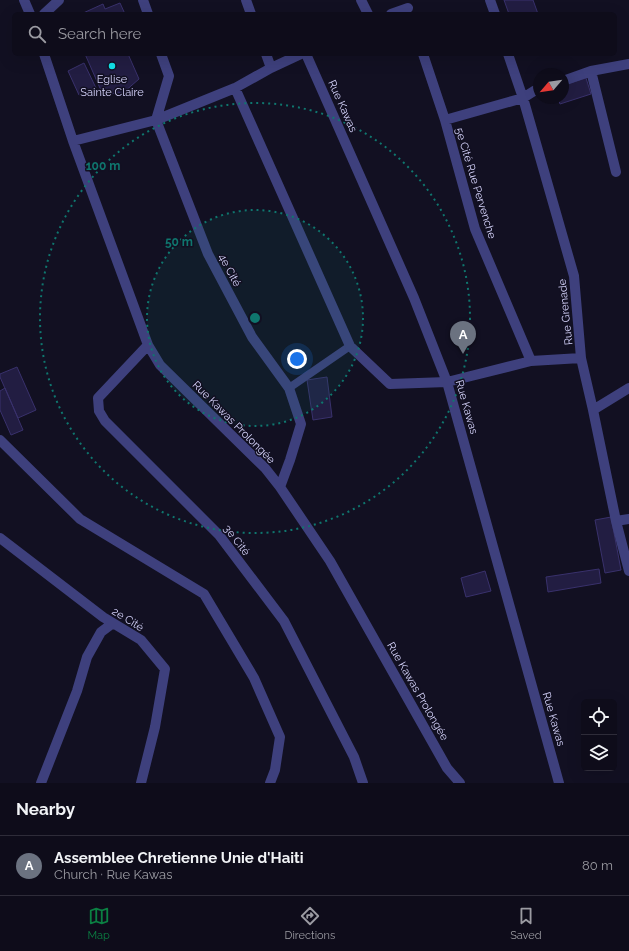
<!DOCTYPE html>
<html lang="en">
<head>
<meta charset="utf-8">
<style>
  body { margin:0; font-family:Raleway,sans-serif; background:#1c1a27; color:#f1f3f6 }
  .controls { position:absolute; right:12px; bottom:12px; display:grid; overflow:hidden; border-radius:6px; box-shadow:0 4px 16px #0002 }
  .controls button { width:36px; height:36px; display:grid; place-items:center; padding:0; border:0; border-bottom:1px solid #2e2c39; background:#0e0c1a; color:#f1f3f6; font:20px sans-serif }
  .compass { position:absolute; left:533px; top:68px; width:36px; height:36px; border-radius:50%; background:#0e0c1a; box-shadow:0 4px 16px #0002; rotate:241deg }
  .you { position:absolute; left:297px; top:359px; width:14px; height:14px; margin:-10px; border:3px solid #fff; border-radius:50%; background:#1a73e8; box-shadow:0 0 0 6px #1a73e833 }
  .badge { display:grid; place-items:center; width:26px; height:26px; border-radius:50%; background:#0b8043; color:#fff; font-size:13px; font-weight:700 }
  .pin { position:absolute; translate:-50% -33px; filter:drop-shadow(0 1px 2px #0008) }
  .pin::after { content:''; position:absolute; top:21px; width:14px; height:12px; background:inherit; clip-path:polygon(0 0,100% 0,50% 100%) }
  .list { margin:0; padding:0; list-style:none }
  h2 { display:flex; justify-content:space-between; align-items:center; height:52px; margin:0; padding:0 16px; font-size:17px }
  h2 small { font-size:13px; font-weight:400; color:#9b9ba2 }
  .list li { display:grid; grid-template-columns:26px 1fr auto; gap:12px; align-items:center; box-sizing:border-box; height:60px; padding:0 16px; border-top:1px solid #2e2c39 }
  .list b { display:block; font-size:15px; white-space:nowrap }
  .list p { margin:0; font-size:13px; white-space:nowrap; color:#9b9ba2 }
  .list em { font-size:13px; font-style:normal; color:#9b9ba2 }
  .icon { flex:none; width:22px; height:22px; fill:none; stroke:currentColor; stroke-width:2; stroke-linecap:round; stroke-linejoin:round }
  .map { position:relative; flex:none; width:629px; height:783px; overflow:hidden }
  .search { position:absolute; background:#0e0c1a; box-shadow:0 4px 16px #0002; left:12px; right:12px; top:12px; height:44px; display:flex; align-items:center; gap:10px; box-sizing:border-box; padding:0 14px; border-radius:6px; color:#9b9ba2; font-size:15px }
  .sheet { height:112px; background:#0e0c1a }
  nav { display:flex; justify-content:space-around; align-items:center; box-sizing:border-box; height:56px; border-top:1px solid #2e2c39; background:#0e0c1a; font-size:11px; color:#9b9ba2 }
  nav a { display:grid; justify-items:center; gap:2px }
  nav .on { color:#0b8043 }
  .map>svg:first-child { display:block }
  .building { fill:#221d42; stroke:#39316c }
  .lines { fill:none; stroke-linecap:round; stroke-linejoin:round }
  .service { stroke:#3e407d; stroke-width:8 }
  .minor { stroke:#3e407d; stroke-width:10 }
  .ring { fill:none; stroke:#0f766e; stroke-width:2; stroke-dasharray:2 4 }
  .poi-dot { fill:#12e2ea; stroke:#121022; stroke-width:1.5 }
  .labels { text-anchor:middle; stroke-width:3; stroke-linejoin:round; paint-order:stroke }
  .poi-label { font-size:11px; fill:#d6d4fc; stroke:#121022 }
  .street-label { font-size:11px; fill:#d6d4fc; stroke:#121022 }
  .centre { fill:#0f766e; stroke:#121022; stroke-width:2 }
  .ring-label { font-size:12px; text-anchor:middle; font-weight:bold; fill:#0f766e; stroke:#121022; stroke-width:3; stroke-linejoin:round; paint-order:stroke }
</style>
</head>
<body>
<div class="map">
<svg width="629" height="783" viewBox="0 0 629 783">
  <rect width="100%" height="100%" fill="#121022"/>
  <path class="building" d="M504,0H533L538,14H509Z
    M120,3L125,14H81L103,4L105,9Z
    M85,54H128L139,79L124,92L103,95Z
    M84,63L96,88L79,95L68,71Z
    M586,78L591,94L560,104L558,98H563V85Z
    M17,367L36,410L18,418L0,377V374Z
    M327,377L332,417L313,420L307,380Z
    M5,388L23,430L11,435L0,410V391Z
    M611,517L621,570L605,573L595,520Z
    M599,569L601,583L548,592L546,577Z
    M485,571L491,591L466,597L461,578Z"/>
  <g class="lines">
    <path class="service" d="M289,388L350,346"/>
    <path class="minor" d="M24,0L30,14
      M143,0L148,14
      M246,0L251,14
      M361,0L368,14
      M490,0L495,14
      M44,14L59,0
      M391,14L408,8
      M44,54L73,141L148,345L160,365L265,468L280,487L330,561L447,768L460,783
      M161,54L169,76L156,120L208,254L252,337L289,388L301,424L290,460L280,487
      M266,54L271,68
      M306,54L414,298L447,382L559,783
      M423,54L445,120L475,229L531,361
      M508,54L523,98L574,276L581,358L593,410L616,521L629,571
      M591,71L616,172
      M563,81L591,71L629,64
      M235,88L350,346L390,384L447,382L531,361L581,358
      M445,120L523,98L534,91L539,89
      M73,141L156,120L235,88L271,68L301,54
      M148,345L98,398L99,411L105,421L219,535L284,621L354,757L363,783
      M593,410L629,388
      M0,440L80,519L204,594L254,678L280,737L275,770L270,783
      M616,521L629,519
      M0,538L103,617L141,640L165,669L155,727L141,783
      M41,783L77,691L87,657L101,632L113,623"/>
  </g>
  <circle cx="255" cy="318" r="108" fill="#0f766e" fill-opacity=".12"/>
  <g class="ring">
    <circle cx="255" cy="318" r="108"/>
    <circle cx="255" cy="318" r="215"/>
  </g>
  <circle class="poi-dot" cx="112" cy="66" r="4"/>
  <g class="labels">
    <g class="poi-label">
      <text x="112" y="83">Eglise<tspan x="112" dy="13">Sainte Claire</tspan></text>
    </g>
    <g class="street-label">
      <text transform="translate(343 106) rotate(66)" y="4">Rue Kawas</text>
      <text transform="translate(476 183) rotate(73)" y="4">5e Cité Rue Pervenche</text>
      <text transform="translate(230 270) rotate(62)" y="4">4e Cité</text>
      <text transform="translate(565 312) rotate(-96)" y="4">Rue Grenade</text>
      <text transform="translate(467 407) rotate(74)" y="4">Rue Kawas</text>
      <text transform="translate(234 422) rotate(45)" y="4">Rue Kawas Prolongée</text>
      <text transform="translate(237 540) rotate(52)" y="4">3e Cité</text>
      <text transform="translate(128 619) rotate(32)" y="4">2e Cité</text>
      <text transform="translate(418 691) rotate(60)" y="4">Rue Kawas Prolongée</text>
      <text transform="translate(554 719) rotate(74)" y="4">Rue Kawas</text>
    </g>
  </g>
  <circle cx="255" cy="318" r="6" class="centre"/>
  <g class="ring-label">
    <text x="103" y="170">100 m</text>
    <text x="179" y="246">50 m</text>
  </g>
</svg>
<div class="controls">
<button><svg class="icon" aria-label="locate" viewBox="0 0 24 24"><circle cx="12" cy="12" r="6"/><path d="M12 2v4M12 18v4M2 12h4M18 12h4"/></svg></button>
<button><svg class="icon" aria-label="layers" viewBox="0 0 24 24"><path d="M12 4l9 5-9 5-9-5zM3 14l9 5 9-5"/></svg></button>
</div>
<svg class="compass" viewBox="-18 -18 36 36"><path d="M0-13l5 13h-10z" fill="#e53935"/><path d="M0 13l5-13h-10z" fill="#9b9ba2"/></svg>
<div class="you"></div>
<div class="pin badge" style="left:463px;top:354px;background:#6b7280">A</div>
<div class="search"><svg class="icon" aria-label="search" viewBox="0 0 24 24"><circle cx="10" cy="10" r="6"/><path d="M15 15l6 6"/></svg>Search here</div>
</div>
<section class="sheet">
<h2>Nearby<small></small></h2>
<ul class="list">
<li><span class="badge" style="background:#6b7280">A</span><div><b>Assemblee Chretienne Unie d'Haiti</b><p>Church · Rue Kawas</p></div><em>80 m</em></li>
</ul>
</section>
<nav>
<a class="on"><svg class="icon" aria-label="map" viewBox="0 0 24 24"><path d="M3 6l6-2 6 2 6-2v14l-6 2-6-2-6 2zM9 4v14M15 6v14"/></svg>Map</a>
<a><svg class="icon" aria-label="directions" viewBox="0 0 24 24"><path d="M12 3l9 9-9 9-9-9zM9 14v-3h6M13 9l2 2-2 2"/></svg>Directions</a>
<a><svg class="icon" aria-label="saved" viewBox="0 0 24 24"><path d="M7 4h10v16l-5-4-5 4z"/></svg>Saved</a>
</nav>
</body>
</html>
